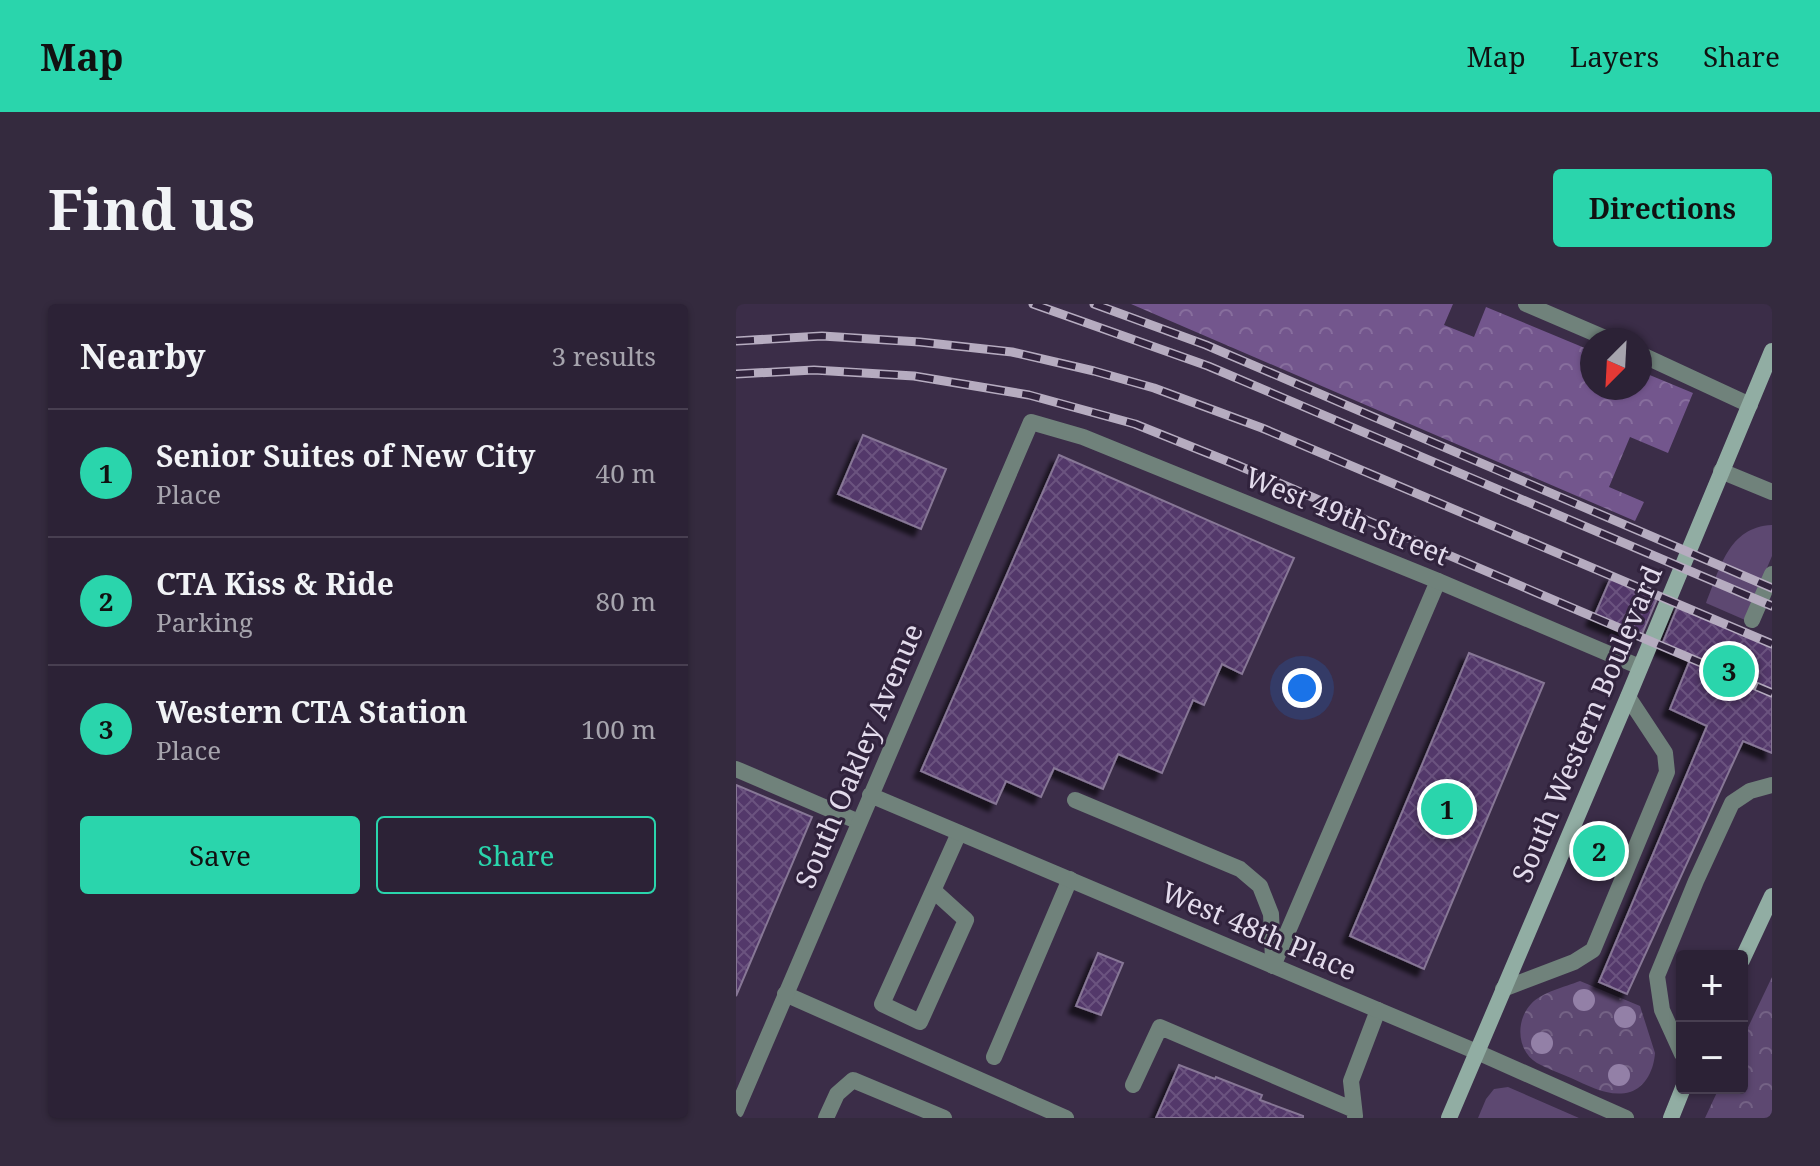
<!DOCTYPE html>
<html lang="en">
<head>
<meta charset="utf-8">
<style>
  body { margin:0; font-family:"Noto Serif",serif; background:#342a3e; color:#f1f3f6 }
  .controls { position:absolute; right:24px; bottom:24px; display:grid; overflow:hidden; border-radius:8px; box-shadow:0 2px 6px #0004 }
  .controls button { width:72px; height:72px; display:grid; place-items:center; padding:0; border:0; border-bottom:2px solid #483f51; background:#2c2236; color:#f1f3f6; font:40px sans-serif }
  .compass { position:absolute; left:844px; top:24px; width:72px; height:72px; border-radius:50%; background:#2c2236; box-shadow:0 2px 6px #0004; rotate:204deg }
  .you { position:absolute; left:566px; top:384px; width:28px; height:28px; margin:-20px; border:6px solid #fff; border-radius:50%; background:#1a73e8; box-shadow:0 0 0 12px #1a73e833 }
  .badge { display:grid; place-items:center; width:52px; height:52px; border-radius:50%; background:#2ad5ac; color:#111; font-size:26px; font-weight:700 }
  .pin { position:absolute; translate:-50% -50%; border:4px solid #fff; box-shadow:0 2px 8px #0006 }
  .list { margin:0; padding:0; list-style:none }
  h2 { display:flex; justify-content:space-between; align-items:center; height:104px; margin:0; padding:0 32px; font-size:34px }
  h2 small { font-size:26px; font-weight:400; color:#a6a4ad }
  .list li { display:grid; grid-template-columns:52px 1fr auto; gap:24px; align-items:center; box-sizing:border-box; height:128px; padding:0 32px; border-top:2px solid #483f51 }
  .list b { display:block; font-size:30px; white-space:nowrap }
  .list p { margin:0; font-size:26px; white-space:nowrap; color:#a6a4ad }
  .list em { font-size:26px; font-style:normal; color:#a6a4ad }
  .actions { display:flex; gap:16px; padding:24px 32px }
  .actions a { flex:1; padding:18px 0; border:2px solid #2ad5ac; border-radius:8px; text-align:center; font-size:28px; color:#2ad5ac }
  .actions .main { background:#2ad5ac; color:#111 }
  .map { position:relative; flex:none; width:1036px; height:814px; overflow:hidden; border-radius:8px }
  header { display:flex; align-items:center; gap:48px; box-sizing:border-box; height:112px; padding:0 40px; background:#2ad5ac; color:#111 }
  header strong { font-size:38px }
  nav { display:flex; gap:44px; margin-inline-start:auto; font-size:28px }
  .intro { display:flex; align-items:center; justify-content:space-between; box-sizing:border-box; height:192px; padding:0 48px }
  h1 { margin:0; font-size:56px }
  .button { padding:20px 36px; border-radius:8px; background:#2ad5ac; color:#111; font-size:28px; font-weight:700 }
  main { display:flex; gap:48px; padding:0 48px }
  aside { flex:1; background:#2c2236; border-radius:8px; box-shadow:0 2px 6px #0004 }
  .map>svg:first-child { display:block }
  .green { fill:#5d4871 }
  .forest { fill:url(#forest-crowns) }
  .park { fill:url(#park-crowns) }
  .building { fill:url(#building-cross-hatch); stroke:#877796; stroke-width:2; filter:url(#shadow) }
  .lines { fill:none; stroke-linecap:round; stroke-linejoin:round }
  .lane { stroke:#70827b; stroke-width:16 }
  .street { stroke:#70827b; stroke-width:16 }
  .secondary { stroke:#91ada3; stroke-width:16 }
  .rail-casing { stroke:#b6acc0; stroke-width:9 }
  .rail { stroke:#31233d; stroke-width:6; stroke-dasharray:18; stroke-linecap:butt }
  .tree { fill:#9380a7 }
  .labels { text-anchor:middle; stroke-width:6; stroke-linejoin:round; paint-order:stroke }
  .street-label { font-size:28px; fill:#e3dbec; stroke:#31233d }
</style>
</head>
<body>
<header>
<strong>Map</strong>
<nav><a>Map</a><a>Layers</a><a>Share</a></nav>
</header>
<div class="intro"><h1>Find us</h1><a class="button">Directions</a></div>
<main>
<aside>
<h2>Nearby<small>3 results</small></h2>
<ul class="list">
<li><span class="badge">1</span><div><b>Senior Suites of New City</b><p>Place</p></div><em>40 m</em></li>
<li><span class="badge">2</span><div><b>CTA Kiss &amp; Ride</b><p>Parking</p></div><em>80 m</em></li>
<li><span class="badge">3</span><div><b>Western CTA Station</b><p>Place</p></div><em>100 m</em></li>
</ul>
<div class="actions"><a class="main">Save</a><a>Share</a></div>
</aside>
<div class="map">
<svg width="1036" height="814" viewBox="0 0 1036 814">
  <defs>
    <pattern id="forest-crowns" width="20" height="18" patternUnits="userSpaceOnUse" patternTransform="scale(2)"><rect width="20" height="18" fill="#73568d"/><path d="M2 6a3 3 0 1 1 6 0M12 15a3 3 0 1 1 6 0" fill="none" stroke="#876e9d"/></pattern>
    <pattern id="park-crowns" width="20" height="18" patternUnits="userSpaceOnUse" patternTransform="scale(2)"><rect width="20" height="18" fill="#5d4871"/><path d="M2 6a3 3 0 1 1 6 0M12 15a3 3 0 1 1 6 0" fill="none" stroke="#746285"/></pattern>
    <pattern id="building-cross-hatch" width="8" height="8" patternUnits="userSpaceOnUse" patternTransform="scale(2)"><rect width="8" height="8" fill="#52376a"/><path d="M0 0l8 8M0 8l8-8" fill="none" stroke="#6b537f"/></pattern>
    <filter id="shadow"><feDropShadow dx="-7" dy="7" stdDeviation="2" flood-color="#0009"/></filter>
  </defs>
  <rect width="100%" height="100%" fill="#3b2d48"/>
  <path class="green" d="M1036,221V252L1009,316L970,299C984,265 992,223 1036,221Z
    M772,783L843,814H742L750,795L758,785Z"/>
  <path class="forest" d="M395,0H717L708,21L738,33L750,3L856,47V84H904V67L957,89L932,149L894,133L873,183L908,198L899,217Z"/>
  <path class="park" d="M1036,673V814H969L983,784H1006V736Z
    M844,677L904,702L919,749C918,765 910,783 894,788C874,794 853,782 835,774C824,769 812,765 801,759C781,747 779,717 795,700C806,688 829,683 844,677Z"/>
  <path class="building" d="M127,131L210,165L185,225L102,190Z
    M323,151L558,254L506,370L486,360L468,401L457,396L426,469L382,450L367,485L318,464L305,493L270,477L260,500L185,467Z
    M876,271L923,290L904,335L857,315Z
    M943,299L1036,339V449L1007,437L891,690L863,678L971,422L934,405L954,356L925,343Z
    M733,349L808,379L688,665L614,632Z
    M0,481L76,513L0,692Z
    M362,649L387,659L365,711L340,702Z
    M443,761L479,775L480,773L526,791L524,796L567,812V814H420Z"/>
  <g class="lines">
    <path class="lane" d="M790,0L874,36
      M904,50L1014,101
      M1016,316L1036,270
      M0,465L123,518
      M339,496L504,565L524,582L535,610L537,656
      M198,587L230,616L184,718L146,700L223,529
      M537,662L702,277
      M767,685L838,658L857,646L931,468L929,449L892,393
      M49,690L330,814
      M946,750L926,706L921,672L960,577L996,499L1014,487L1036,481
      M258,753L334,575
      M397,781L424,723L618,806
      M619,812L615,777L642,706
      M90,814L101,790L117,776L208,814"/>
    <path class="street" d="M985,167L1036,188
      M134,491L741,748L890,814
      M0,807L295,118L347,133L702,277L904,363"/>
    <path class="secondary" d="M1006,656L1036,592
      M713,814L892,393L1036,47
      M935,814L947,784"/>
    <defs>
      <path id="rail" d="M297,0L472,62L1036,302
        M358,0L470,41L1036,284
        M0,37L86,32L184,38L276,48L358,67L418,84L526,124L1036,340
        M0,70L78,66L178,72L293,91L399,120L501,161L1036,389"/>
    </defs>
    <use href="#rail" class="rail-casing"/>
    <use href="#rail" class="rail"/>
  </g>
  <g class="tree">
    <circle cx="848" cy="696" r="11"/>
    <circle cx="889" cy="713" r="11"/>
    <circle cx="806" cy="739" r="11"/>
    <circle cx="883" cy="771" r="11"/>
  </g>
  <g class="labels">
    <g class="street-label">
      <text transform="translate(611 212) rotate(22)" y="10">West 49th Street</text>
      <text transform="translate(851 420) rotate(-67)" y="10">South Western Boulevard</text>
      <text transform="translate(123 452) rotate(-67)" y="10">South Oakley Avenue</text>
      <text transform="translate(523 627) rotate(23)" y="10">West 48th Place</text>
    </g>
  </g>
</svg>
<div class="controls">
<button>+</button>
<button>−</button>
</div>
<svg class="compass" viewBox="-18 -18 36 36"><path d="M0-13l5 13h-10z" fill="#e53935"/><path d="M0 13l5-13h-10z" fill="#a6a4ad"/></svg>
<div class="you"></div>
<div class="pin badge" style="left:711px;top:505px">1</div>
<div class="pin badge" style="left:863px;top:547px">2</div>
<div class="pin badge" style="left:993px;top:367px">3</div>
</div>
</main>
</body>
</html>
